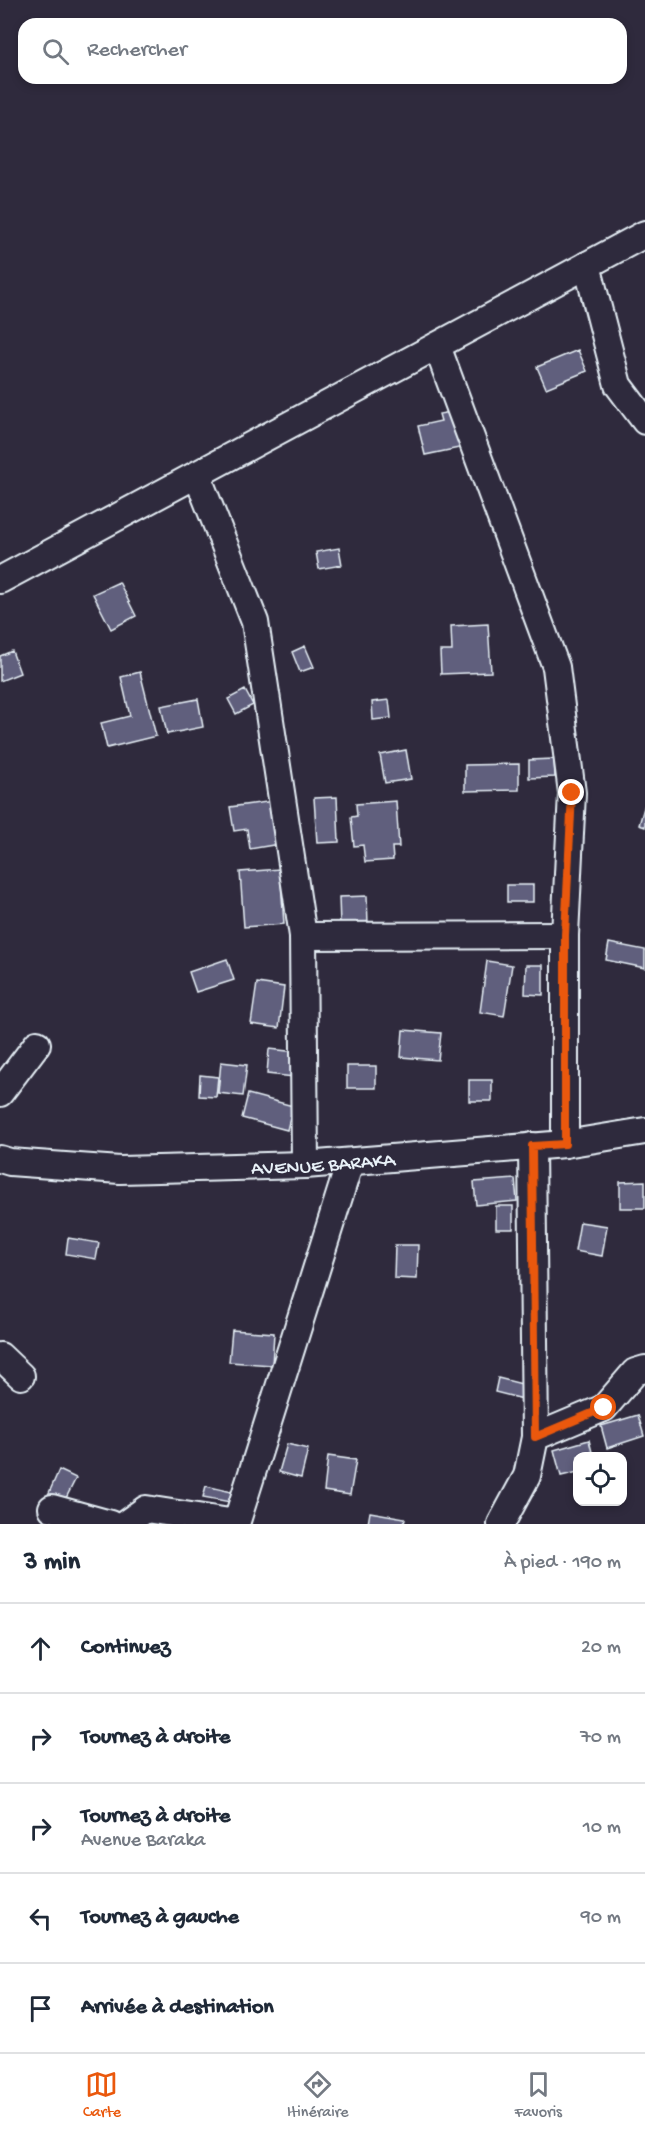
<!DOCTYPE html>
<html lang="fr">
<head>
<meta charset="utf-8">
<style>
  body { margin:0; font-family:"Gochi Hand",sans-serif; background:#f2f2f3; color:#1f2937 }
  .controls { position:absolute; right:18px; bottom:18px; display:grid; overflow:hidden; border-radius:12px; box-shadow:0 3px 9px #0003 }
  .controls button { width:54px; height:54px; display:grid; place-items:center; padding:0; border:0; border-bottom:2px solid #e0e1e3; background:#fff; color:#1f2937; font:30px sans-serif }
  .stop { position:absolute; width:18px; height:18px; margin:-14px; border:4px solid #ea580c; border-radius:50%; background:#fff }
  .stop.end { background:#ea580c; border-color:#fff; box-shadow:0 2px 6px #0008 }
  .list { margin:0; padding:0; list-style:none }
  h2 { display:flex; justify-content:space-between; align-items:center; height:78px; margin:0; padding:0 24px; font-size:26px }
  h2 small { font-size:20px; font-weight:400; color:#747a83 }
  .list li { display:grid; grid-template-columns:39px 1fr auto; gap:18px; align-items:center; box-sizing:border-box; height:90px; padding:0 24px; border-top:2px solid #e0e1e3 }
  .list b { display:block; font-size:22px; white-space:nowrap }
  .list p { margin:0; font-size:20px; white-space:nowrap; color:#747a83 }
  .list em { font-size:20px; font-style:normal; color:#747a83 }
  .icon { flex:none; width:33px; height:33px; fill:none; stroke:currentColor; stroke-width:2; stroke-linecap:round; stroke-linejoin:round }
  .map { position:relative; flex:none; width:645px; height:1524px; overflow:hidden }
  .search { position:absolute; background:#fff; box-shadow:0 3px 9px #0003; left:18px; right:18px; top:18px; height:66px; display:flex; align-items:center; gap:15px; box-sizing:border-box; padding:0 21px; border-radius:18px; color:#747a83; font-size:22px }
  .sheet { height:528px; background:#fff }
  nav { display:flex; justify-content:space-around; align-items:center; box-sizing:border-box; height:84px; border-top:2px solid #e0e1e3; background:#fff; font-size:16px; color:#747a83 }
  nav a { display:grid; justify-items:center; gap:3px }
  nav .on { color:#ea580c }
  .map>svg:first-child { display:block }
  .building { fill:#605f7d; stroke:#e8f1f8; stroke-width:1.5 }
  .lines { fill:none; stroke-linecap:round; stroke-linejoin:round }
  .minor-casing { stroke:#e8f1f8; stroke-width:30 }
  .minor { stroke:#2f2a3d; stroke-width:26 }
  .route { stroke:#ea580c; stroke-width:8 }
  .labels { text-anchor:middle; stroke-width:5; stroke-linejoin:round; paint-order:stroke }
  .street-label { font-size:20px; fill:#e8f1f8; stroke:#2f2a3d }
</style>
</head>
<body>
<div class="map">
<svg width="645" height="1524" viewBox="0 0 645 1524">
  <rect width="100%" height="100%" fill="#2f2a3d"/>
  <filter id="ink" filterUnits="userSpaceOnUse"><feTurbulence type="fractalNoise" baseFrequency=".0167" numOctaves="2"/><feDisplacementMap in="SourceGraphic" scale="12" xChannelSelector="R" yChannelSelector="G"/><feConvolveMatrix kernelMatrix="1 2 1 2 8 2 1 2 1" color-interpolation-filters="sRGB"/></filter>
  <g filter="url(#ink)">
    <path class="building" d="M578,350L587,371L546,388L537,367Z
      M456,411L464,447L425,455L418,426L441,421L439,414Z
      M339,548L342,565L319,569L316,552Z
      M119,582L136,616L111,629L93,594Z
      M488,624L491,672L441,674L440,651H452L451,626Z
      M305,646L314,667L300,672L292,652Z
      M12,651L20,673L0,681V656Z
      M140,672L156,736L107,748L101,723L130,716L121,677Z
      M245,690L253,705L236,714L228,699Z
      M198,699L203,727L167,734L161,706Z
      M389,700L391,718L373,720L372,702Z
      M406,750L411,779L385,783L380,755Z
      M554,759L555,777L529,778V760Z
      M519,764V790L465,791V765Z
      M337,797L339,842L317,843L314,798Z
      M281,800L279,844L250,849L247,829L234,831L230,807Z
      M396,801L399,847H392L393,860L365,862L363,845L354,846L351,817L357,816L356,804Z
      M645,804V827L639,825Z
      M280,869L284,924L244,927L240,872Z
      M507,885H533V902H507Z
      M367,896L368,924L340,925L339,897Z
      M609,943L645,950V968L606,960Z
      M227,959L234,980L196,992L189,972Z
      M487,961L512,965L504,1016L480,1012Z
      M526,965H543V995L525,994Z
      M257,983L284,987L279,1028L251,1024Z
      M403,1030L441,1033L438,1060L401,1057Z
      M269,1049L306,1053L303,1078L267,1074Z
      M221,1062L247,1065L243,1096L218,1093Z
      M347,1066H376V1088H347Z
      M200,1075L218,1077L216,1097L199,1096Z
      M469,1080H492V1101H469Z
      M248,1094L293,1106L287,1130L242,1118Z
      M515,1179L517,1201L476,1205L474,1182Z
      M645,1181V1208H620V1182Z
      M496,1206H513V1229H496Z
      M580,1222L607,1226L602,1256L575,1251Z
      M68,1238L99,1243L96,1259L66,1254Z
      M395,1245H418L417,1279L394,1278Z
      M232,1330L274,1333L272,1365L229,1362Z
      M498,1378L526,1385L523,1399L495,1392Z
      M638,1415L644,1436L607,1448L601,1426Z
      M589,1440L593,1456H578V1472L561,1476L554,1450Z
      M287,1444L308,1449L301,1478L279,1472Z
      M328,1456L356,1460L350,1495L324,1491Z
      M59,1470L76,1478L64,1502L48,1495Z
      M206,1486L232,1492L230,1502L203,1497Z
      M370,1512L405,1518L404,1524H368Z"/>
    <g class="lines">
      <defs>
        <g id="minor">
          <path d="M587,265L618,385L645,421"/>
          <path d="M437,346L556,667L572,793L565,935V1144"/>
          <path d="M197,475L255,622L303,936L305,1165"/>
          <path d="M0,580L645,234"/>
          <path d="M303,936L565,935"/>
          <path d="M0,1093L37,1044"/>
          <path d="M532,1146L535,1437"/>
          <path id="s1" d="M0,1159L10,1162L120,1170L305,1165L565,1144L645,1131"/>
          <path d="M0,1356L21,1376"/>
          <path d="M52,1508L110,1524"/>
          <path d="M125,1524L146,1509L236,1523"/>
          <path d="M236,1524L350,1162"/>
          <path d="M501,1524L527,1476L535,1437L604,1408L635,1372L645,1369"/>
        </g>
      </defs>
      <use href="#minor" class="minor-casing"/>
      <use href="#minor" class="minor"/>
    </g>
  </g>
  <g class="lines" filter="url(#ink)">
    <path class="route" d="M572,793L565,935V1144L532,1146L535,1437L604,1408"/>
  </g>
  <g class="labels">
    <g class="street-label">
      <text dy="7" stroke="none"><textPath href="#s1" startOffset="324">AVENUE BARAKA</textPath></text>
    </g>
  </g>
</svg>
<div class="controls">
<button><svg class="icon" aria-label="locate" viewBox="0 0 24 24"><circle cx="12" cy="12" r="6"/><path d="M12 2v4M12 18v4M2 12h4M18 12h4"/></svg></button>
</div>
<div class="stop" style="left:604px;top:1408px"></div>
<div class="stop end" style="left:572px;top:793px"></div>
<div class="search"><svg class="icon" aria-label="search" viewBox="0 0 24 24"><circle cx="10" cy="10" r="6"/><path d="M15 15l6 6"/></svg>Rechercher</div>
</div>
<section class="sheet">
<h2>3 min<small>À pied · 190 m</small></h2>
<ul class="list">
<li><svg class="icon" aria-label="ahead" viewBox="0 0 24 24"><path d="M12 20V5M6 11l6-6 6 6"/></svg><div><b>Continuez</b></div><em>20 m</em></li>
<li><svg class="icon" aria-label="right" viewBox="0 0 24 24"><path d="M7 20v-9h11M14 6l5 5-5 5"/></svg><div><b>Tournez à droite</b></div><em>70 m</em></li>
<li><svg class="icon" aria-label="right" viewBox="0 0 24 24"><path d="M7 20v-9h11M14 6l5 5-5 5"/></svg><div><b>Tournez à droite</b><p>Avenue Baraka</p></div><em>10 m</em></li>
<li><svg class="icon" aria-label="left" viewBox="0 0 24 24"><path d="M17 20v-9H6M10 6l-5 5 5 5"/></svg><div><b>Tournez à gauche</b></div><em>90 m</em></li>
<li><svg class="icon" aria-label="arrive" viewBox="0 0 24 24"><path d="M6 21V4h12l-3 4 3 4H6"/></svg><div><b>Arrivée à destination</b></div></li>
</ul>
</section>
<nav>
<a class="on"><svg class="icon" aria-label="map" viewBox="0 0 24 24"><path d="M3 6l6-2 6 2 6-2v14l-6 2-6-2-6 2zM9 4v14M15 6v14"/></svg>Carte</a>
<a><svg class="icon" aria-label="directions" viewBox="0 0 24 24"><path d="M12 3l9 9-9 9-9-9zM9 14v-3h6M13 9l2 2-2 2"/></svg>Itinéraire</a>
<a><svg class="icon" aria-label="saved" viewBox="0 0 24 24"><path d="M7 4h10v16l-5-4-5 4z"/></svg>Favoris</a>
</nav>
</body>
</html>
